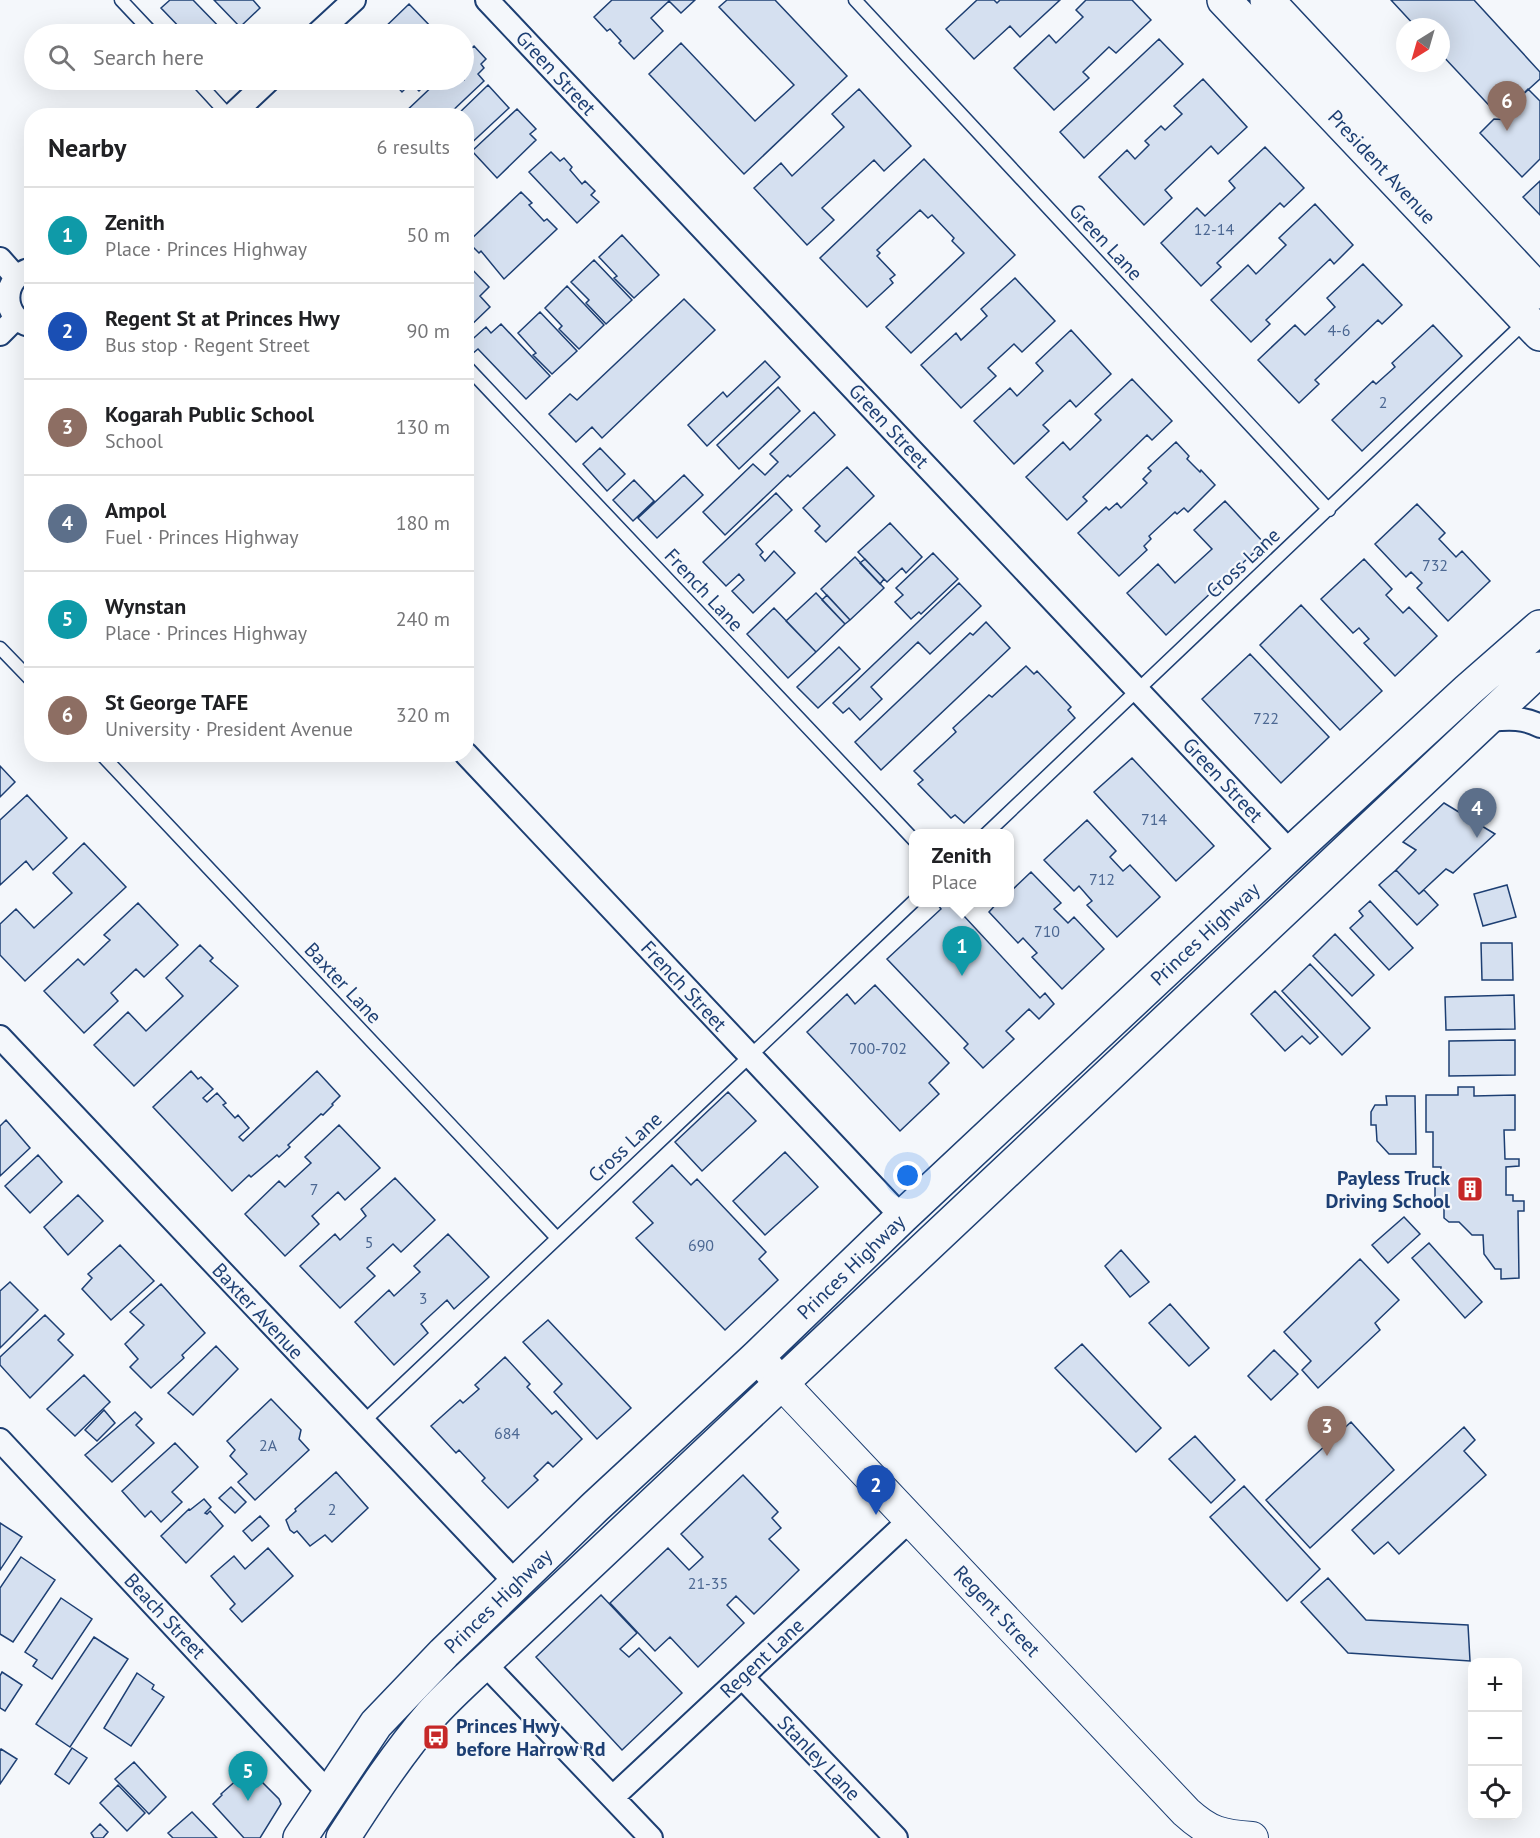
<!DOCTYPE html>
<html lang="en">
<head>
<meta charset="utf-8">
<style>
  body { margin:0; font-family:"PT Sans",sans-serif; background:#f6f6f6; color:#202124 }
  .controls { position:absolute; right:18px; bottom:18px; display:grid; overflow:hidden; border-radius:12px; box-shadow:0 6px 24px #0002 }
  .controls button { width:54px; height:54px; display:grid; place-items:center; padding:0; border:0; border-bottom:2px solid #e0e0e0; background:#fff; color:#202124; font:30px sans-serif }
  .compass { position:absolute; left:1396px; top:18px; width:54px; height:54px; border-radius:50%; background:#fff; box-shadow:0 6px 24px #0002; rotate:217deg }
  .you { position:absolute; left:908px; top:1176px; width:21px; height:21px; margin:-15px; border:4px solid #fff; border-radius:50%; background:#1a73e8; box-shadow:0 0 0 9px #1a73e833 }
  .badge { display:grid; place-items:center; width:39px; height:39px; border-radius:50%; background:#b45309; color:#fff; font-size:20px; font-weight:700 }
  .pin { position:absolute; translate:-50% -50px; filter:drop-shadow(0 2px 3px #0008) }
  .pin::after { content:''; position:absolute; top:32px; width:21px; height:18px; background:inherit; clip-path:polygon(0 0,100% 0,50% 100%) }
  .popup { position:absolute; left:909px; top:829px; width:105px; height:78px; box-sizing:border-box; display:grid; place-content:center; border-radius:12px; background:#fff; filter:drop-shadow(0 2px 4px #0005); font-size:20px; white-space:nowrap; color:#757577 }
  .popup b { font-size:22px; color:#202124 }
  .popup::after { content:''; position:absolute; left:50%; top:100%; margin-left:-12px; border:12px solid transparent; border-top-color:#fff }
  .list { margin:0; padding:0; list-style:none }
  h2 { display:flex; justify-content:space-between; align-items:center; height:78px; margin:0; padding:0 24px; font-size:26px }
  h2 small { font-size:20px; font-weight:400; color:#757577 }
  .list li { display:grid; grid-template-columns:39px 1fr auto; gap:18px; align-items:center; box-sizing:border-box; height:96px; padding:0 24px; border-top:2px solid #e0e0e0 }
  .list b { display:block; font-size:22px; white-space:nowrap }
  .list p { margin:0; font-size:20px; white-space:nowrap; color:#757577 }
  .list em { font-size:20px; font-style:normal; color:#757577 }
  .icon { flex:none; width:33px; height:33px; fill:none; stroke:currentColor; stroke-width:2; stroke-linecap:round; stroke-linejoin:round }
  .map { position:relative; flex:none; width:1540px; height:1838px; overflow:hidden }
  .search { position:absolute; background:#fff; box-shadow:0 6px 24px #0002; left:24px; top:24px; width:450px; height:66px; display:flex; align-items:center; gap:15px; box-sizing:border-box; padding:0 21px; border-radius:33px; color:#757577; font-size:22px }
  .panel { position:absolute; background:#fff; box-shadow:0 6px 24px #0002; left:24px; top:108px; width:450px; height:654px; border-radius:24px }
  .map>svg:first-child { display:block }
  .building { fill:#d5e0f0; stroke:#1d3f73; stroke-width:1.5 }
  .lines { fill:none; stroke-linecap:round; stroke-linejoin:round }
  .service-casing { stroke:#1d3f73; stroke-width:15 }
  .minor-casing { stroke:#1d3f73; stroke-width:26 }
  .secondary-casing { stroke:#1d3f73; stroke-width:34 }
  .trunk-casing { stroke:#1d3f73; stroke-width:36 }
  .service { stroke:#f4f7fb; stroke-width:12 }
  .minor { stroke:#f4f7fb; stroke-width:22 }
  .secondary { stroke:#f4f7fb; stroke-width:32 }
  .trunk { stroke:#f4f7fb; stroke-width:33 }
  .labels { text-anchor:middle; stroke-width:4.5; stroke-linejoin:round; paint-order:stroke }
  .number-label { font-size:16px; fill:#4b6792 }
  .street-label { font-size:20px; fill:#1d3f73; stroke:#f4f7fb }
  .poi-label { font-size:20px; font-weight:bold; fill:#1d3f73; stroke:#f4f7fb; text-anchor:end }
</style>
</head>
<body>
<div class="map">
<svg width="1540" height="1838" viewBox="0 0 1540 1838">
  <rect width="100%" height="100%" fill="#f4f7fb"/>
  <path class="building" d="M170,0H193L226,34H186L161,8Z
    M214,0H253L260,8L240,27Z
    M612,0H695L681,13L669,1L651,18L663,31L634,59L619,43L621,41L610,29L607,31L594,17Z
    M727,0H775L847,76L744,174L649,74L681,43L755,121L794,85L719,7Z
    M977,0H994L997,3L1000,0H1060L1020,37L1010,26L974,59L946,29Z
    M1086,0H1132L1151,20L1116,53L1109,47L1083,72L1089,78L1054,110L1014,68L1049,35L1056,43L1083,17L1076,10Z
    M1391,0H1474L1540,72V79L1499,116L1441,54V27H1416Z
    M409,4L433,29L427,34H378Z
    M1159,39L1183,64L1084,158L1060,132Z
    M474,46L486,59L481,64L484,68L478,74L484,81L447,116H436L434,113L431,116H401L439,80H464V56Z
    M1203,79L1247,127L1218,154L1211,146L1165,190L1172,198L1144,225L1099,177L1127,150L1135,159L1149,145L1145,141L1161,126L1165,130L1182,114L1174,106Z
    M391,80H430L419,91L411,83L402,92Z
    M488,85L509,108L466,148V116H456Z
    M859,89L911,146L884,171L874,160L822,208L834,220L807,245L754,188L781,163L792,176L844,127L832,114Z
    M1528,89L1540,101V159L1522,177L1480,133L1494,119L1511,120L1518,113L1511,106Z
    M517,109L536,129L530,134L536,140L497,178L472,151Z
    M1265,147L1304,188L1284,207L1280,203L1217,263L1221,267L1201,286L1161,243L1197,208L1205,216L1235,188L1229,181Z
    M551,152L560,161L564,158L572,167L570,170L582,184L585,181L595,191L591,195L599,202L577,223L529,172Z
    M924,159L1015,255L911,353L886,327L964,253L952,241L954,238L932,215L928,218L920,210L877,250L880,253L877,256L895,275L890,279L893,283L867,307L820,258Z
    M1540,181V215L1523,197Z
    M521,192L532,203L529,205L544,221L547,219L557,229L504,279L481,251L479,253L468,242Z
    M1315,204L1353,245L1334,264L1330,259L1266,320L1270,324L1251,342L1211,300L1248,265L1256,274L1286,245L1279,238Z
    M622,235L659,275L634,298L614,278L617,276L599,257Z
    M594,260L632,300L606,324L586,303L589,300L571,282Z
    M466,263L489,287L480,296L490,307L466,330Z
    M1363,264L1402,305L1382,324L1378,320L1315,380L1319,384L1299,403L1258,360L1295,325L1305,335L1335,307L1327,298Z
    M1015,278L1055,321L1022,352L1014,344L988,368L996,376L961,408L921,365L956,333L961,340L987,316L981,309Z
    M567,286L604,325L579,349L559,329L562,326L545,308Z
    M684,299L715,330L602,438L592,427L576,442L549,414L570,394L577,400Z
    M540,312L577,351L552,374L533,355L536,353L518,333Z
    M501,324L550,376L526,399L478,349L472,354L466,348V345L486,327L491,333Z
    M1433,325L1462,356L1362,451L1332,420L1373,381L1376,384L1395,367L1392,363Z
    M1071,330L1111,374L1076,407L1070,400L1043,425L1049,431L1014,464L974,421L1010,388L1017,396L1043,371L1036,363Z
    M765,361L780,377L707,446L688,425L723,392L727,397Z
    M1132,379L1172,421L1152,440L1147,435L1083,497L1087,501L1067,520L1026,477L1063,442L1070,450L1101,420L1095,414Z
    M778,387L800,411L739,469L717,445Z
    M814,412L835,435L790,477L788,475L725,535L703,512L753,464L765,475L778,462L770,454Z
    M1176,442L1189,456L1187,459L1200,472L1201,470L1215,485L1188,512L1184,508L1177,514L1175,512L1149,536L1151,539L1144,546L1147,550L1119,576L1078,533L1106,507L1109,510L1117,503L1121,508L1147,483L1143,479L1151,471L1148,468Z
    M600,448L625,474L607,491L583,464Z
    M847,467L874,496L826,542L815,531L820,526L803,508Z
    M684,475L703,495L657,538L638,518Z
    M634,480L654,501L633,521L613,500Z
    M776,493L792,510L756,544L763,552L760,555L765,561L774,551L795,573L753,613L732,591L744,580L739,574L726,586L703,562Z
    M1225,501L1264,543L1166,635L1127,593L1158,564L1175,583L1212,549L1194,530Z
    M1417,504L1445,533L1439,539L1456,557L1462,551L1490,581L1448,621L1417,588L1422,583L1411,572L1406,577L1375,544Z
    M890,523L922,557L906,573L902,568L887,582L858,552Z
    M933,553L958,579L921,614L919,612L911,619L895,602L903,595L896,588Z
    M855,557L884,588L850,620L821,589Z
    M865,559L884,579L880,584L860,563Z
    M1364,559L1392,589L1386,595L1403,613L1409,607L1437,636L1395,676L1364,643L1369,639L1359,628L1353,633L1321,599Z
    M959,583L981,606L930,654L918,642L871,687L882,699L860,720L849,708L843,713L833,703Z
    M816,593L845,624L816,652L786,621Z
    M827,595L850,620L845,624L822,600Z
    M1301,605L1382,691L1340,730L1260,645Z
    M774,608L816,652L788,678L747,634Z
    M986,622L1010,648L881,770L855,742L970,633L973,635Z
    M839,647L860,669L818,708L797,687Z
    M1250,654L1329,737L1281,783L1202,699Z
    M1026,666L1034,674L1037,671L1071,707L1068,710L1075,718L964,823L955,815L951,818L918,784L923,780L914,771L956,732L953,728L989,695L992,697Z
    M1132,758L1214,846L1176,881L1094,792Z
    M0,766L15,782L0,797Z
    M27,795L67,838L33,870L26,861L0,885V820Z
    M1444,803L1495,834L1453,873L1446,869L1419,894L1396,870L1416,850L1403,842Z
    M1087,820L1116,851L1110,857L1123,871L1130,865L1160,897L1117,937L1087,905L1092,901L1079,886L1074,891L1044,860Z
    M84,843L126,887L25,981L0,955V924L16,909L34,928L72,893L53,873Z
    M1396,870L1419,894L1424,890L1438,905L1417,925L1379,885Z
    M1031,872L1061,903L1054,909L1068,923L1074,917L1104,949L1062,989L1032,957L1037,953L1023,938L1018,943L989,912L998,902H1010V892Z
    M1507,885L1516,917L1483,926L1474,894Z
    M1370,901L1413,948L1389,970L1350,928L1363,916L1359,911Z
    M941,902H951L1040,998L1045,993L1054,1004L1039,1019L1029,1009L1006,1031L1014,1039L983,1068L964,1048L968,1044L887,959L941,909L938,905Z
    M138,903L178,945L144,977L136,969L111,993L118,1001L84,1033L44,991L78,959L84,965L110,940L104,935Z
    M1335,934L1374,975L1352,996L1313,956Z
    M1481,943H1512L1513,980H1482Z
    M200,945L213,958L210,961L238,986L134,1086L94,1045L128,1012L146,1031L183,996L166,978Z
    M1310,964L1370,1028L1342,1055L1282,991Z
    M875,985L949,1063L929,1083L939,1094L900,1131L807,1032L847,994L855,1004Z
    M1275,991L1318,1037L1310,1044L1302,1036L1285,1051L1251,1014Z
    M1514,995L1515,1029L1446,1030L1445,997Z
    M1515,1040V1075L1449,1076V1041Z
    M191,1071L198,1079L201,1077L213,1089L203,1098L207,1102L217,1093L226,1103L223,1105L235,1118L238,1115L249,1128L239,1137L243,1141L317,1071L340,1096L332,1104L333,1105L323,1115L321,1114L288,1145L290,1147L279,1157L277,1155L251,1177L249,1175L232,1191L153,1107Z
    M1458,1087H1474V1096L1515,1095V1130H1504L1505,1159H1519V1166L1506,1167V1195H1513V1201H1524V1211H1518L1519,1278L1501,1279V1269H1495L1484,1254L1483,1235H1472L1459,1222H1449L1444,1218V1199L1435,1197V1183H1441V1167H1433V1132H1426V1095H1458Z
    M728,1092L756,1121L702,1171L675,1142Z
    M1386,1096H1415L1416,1154H1389L1377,1141L1376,1125H1371V1112L1375,1105H1387Z
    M6,1120L30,1148L0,1176V1126Z
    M339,1125L380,1168L345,1200L338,1192L312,1216L319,1224L285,1256L245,1214L279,1181L285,1187L311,1163L305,1157Z
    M785,1152L818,1187L765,1235L733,1201Z
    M38,1155L62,1182L30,1213L5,1186Z
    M672,1165L691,1185L697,1179L766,1252L759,1259L778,1280L725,1330L636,1238L653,1223L633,1202Z
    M395,1178L435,1220L401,1252L393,1244L367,1268L375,1276L340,1308L300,1266L335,1234L340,1240L366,1216L361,1209Z
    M78,1195L103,1221L68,1255L44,1227Z
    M1404,1217L1420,1234L1388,1263L1372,1245Z
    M448,1234L489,1277L454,1309L447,1300L421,1324L428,1333L394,1365L355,1322L389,1290L394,1296L420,1272L414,1266Z
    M1429,1243L1482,1302L1465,1318L1412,1258Z
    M120,1245L154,1281L111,1320L82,1289L92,1278L88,1274Z
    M1121,1250L1149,1282L1130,1297L1105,1266Z
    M1360,1259L1399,1300L1375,1323L1380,1330L1318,1388L1302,1370L1311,1361L1284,1332Z
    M10,1282L38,1310L0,1348V1291Z
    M161,1284L205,1333L182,1355L184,1358L151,1388L130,1367L138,1359L125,1344L144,1325L130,1312Z
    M1170,1304L1209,1348L1189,1366L1149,1323Z
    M45,1315L64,1334L58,1340L73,1355L30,1398L0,1365V1357Z
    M548,1320L631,1408L597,1439L554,1392L562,1384L523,1342Z
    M1082,1344L1161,1428L1136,1452L1055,1368Z
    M216,1346L238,1369L193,1415L168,1393Z
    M1274,1350L1298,1374L1271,1400L1248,1376Z
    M505,1357L530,1384L527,1387L552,1414L556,1411L582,1439L553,1467L548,1462L534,1476L538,1480L508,1508L482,1481L485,1478L459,1450L456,1453L431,1426L460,1400L463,1403L479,1389L475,1385Z
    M84,1375L110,1402L75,1436L47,1409Z
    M271,1399L301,1430L299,1439L309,1450L255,1500L238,1482L247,1474L230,1456L235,1450L227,1441Z
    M104,1410L115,1423L97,1441L85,1430Z
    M135,1412L142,1419L136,1425L154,1443L112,1482L85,1455Z
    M1351,1422L1394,1470L1310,1548L1266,1500Z
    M1464,1427L1475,1440L1464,1451L1486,1475L1399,1554L1388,1542L1374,1554L1352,1530Z
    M1195,1436L1235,1480L1211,1503L1169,1459Z
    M175,1443L198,1467L172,1492L182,1502L161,1522L151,1511L145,1517L122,1491Z
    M336,1472L368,1508L332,1542L325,1535L310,1546L297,1531L294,1533L290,1530L286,1520L296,1511L295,1509Z
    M743,1475L778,1512L772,1518L781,1528L769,1539L799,1570L754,1614L736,1596L727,1605L744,1623L698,1667L670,1637L655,1651L610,1603L668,1548L689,1570L703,1557L681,1534Z
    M1244,1486L1320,1569L1287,1601L1210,1517Z
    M231,1487L246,1502L235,1513L219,1498Z
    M204,1499L211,1507L205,1513L207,1514L210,1511L223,1526L186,1563L161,1536L189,1509L190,1510Z
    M260,1516L269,1526L252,1541L243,1531Z
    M0,1523L22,1537L0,1570Z
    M268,1548L293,1576L242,1622L230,1609L235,1604L211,1576L234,1556L245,1569Z
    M21,1557L55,1580L13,1642L0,1634V1588Z
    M1328,1578L1366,1620L1468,1625L1470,1661L1348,1653L1301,1602Z
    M601,1595L637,1633L620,1649L629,1657L639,1648L682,1693L622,1750L536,1657Z
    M61,1598L92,1619L52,1679L33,1666L37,1660L25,1652Z
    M94,1637L128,1659L70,1747L36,1724Z
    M2,1672L22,1685L5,1711L0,1708V1676Z
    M137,1673L154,1685L152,1689L164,1697L131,1746L104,1728Z
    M72,1748L87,1758L69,1784L55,1774Z
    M1,1749L17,1759L0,1784V1751Z
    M134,1762L166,1797L149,1814L115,1779Z
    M249,1769L279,1799L281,1804L260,1838H244L213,1804L222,1795L221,1794Z
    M118,1785L145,1813L127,1831L100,1803Z
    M192,1812L217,1838H173L168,1833Z
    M100,1824L108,1832L103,1838H94L91,1833Z"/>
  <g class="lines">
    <defs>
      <path id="service" d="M121,0L153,34
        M855,0L1329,510
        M196,80L229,116
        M466,366L914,840
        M0,648L32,681
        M101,754L557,1238
        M986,834L1526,321
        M363,1422L914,901"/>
      <path id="minor" d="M487,0L1291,853
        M317,34L354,0
        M231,116L269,80
        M0,259L16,277
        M32,269C1,276 0,319 32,326
        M0,334L16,318
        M1484,720C1504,719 1522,716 1540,726
        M466,754L902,1217
        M0,1037L516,1583
        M0,1440L329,1793
        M484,1663L651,1838
        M742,1677L896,1838
        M613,1797L911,1519"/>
      <path id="secondary" d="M757,1357L1186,1812C1209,1833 1222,1836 1252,1838"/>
      <path id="trunk" d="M1224,0L1540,334
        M1267,0L1540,292
        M300,1838L376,1724L444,1653L595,1507L757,1357L902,1217L1291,853L1468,690L1540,627
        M343,1838C370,1796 398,1753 431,1715C447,1697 466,1680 484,1663L1540,669"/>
    </defs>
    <use href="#service" class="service-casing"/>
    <use href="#minor" class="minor-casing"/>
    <use href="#secondary" class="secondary-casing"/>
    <use href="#trunk" class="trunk-casing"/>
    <use href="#service" class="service"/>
    <use href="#minor" class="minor"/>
    <use href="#secondary" class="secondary"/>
    <use href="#trunk" class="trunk"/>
  </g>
  <defs>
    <symbol id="building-square" viewBox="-11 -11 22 22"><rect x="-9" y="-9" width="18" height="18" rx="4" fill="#c62828" stroke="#f4f7fb"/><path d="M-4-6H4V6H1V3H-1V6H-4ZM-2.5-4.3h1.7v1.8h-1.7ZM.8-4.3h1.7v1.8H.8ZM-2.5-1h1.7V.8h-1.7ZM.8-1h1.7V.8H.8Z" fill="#fff"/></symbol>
    <symbol id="bus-square" viewBox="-11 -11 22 22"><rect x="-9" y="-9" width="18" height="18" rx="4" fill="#c62828" stroke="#f4f7fb"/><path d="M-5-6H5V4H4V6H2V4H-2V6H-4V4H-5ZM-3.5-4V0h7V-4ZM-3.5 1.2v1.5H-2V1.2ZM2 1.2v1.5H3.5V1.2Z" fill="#fff"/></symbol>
  </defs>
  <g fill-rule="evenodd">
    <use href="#building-square" x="1455" y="1174" width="30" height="30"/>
    <use href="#bus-square" x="421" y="1722" width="30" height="30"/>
  </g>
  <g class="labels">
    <g class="number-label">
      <text x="1214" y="235">12-14</text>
      <text x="1339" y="336">4-6</text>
      <text x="1383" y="408">2</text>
      <text x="1435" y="571">732</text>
      <text x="1266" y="724">722</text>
      <text x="1154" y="825">714</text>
      <text x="1102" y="885">712</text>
      <text x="1047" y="937">710</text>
      <text x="878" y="1054">700-702</text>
      <text x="314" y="1195">7</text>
      <text x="369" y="1248">5</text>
      <text x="701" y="1251">690</text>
      <text x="423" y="1304">3</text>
      <text x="507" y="1439">684</text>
      <text x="268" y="1451">2A</text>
      <text x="332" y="1515">2</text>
      <text x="708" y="1589">21-35</text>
    </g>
    <g class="street-label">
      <text transform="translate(556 73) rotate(47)" y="7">Green Street</text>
      <text transform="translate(1382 167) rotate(47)" y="7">President Avenue</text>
      <text transform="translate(1106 242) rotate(47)" y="7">Green Lane</text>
      <text transform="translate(889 426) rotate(47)" y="7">Green Street</text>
      <text transform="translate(1243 563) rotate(-43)" y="7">Cross Lane</text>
      <text transform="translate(704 590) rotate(47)" y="7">French Lane</text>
      <text transform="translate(1223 780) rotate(47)" y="7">Green Street</text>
      <text transform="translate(1205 934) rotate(-43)" y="7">Princes Highway</text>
      <text transform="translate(343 983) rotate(47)" y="7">Baxter Lane</text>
      <text transform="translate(684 986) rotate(47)" y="7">French Street</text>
      <text transform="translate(625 1147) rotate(-43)" y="7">Cross Lane</text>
      <text transform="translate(851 1267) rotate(-44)" y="7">Princes Highway</text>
      <text transform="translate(258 1311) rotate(47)" y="7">Baxter Avenue</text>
      <text transform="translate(498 1601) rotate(-44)" y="7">Princes Highway</text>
      <text transform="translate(997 1611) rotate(47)" y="7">Regent Street</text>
      <text transform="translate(165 1616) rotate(47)" y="7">Beach Street</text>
      <text transform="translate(762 1658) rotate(-43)" y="7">Regent Lane</text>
      <text transform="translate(819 1758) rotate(46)" y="7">Stanley Lane</text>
    </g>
    <g class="poi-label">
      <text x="1450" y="1185">Payless Truck<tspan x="1450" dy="23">Driving School</tspan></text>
      <text x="456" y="1733" text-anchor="start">Princes Hwy<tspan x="456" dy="23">before Harrow Rd</tspan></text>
    </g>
  </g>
</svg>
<div class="controls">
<button>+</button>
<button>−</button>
<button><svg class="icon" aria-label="locate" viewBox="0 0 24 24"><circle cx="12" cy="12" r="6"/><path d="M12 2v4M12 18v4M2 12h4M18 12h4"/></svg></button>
</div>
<svg class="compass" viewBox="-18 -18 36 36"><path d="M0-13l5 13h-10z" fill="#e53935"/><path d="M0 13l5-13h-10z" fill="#757577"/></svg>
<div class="you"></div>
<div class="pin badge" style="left:962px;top:976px;background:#0f9aa8">1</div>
<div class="popup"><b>Zenith</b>Place</div>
<div class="pin badge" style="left:876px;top:1515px;background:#1a4fb4">2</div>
<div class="pin badge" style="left:1327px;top:1456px;background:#8d6e63">3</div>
<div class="pin badge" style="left:1477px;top:838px;background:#5c6f8a">4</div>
<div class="pin badge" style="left:248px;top:1801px;background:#0f9aa8">5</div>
<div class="pin badge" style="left:1507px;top:131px;background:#8d6e63">6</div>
<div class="search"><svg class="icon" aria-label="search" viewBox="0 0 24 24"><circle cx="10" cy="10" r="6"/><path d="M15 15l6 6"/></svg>Search here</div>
<section class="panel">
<h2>Nearby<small>6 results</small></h2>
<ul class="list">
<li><span class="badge" style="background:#0f9aa8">1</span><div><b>Zenith</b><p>Place · Princes Highway</p></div><em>50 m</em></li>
<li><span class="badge" style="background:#1a4fb4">2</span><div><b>Regent St at Princes Hwy</b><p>Bus stop · Regent Street</p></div><em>90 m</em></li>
<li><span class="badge" style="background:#8d6e63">3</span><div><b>Kogarah Public School</b><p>School</p></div><em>130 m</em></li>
<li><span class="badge" style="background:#5c6f8a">4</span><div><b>Ampol</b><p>Fuel · Princes Highway</p></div><em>180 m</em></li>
<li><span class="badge" style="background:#0f9aa8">5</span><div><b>Wynstan</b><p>Place · Princes Highway</p></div><em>240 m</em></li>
<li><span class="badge" style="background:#8d6e63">6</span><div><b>St George TAFE</b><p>University · President Avenue</p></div><em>320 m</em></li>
</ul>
</section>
</div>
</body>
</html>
